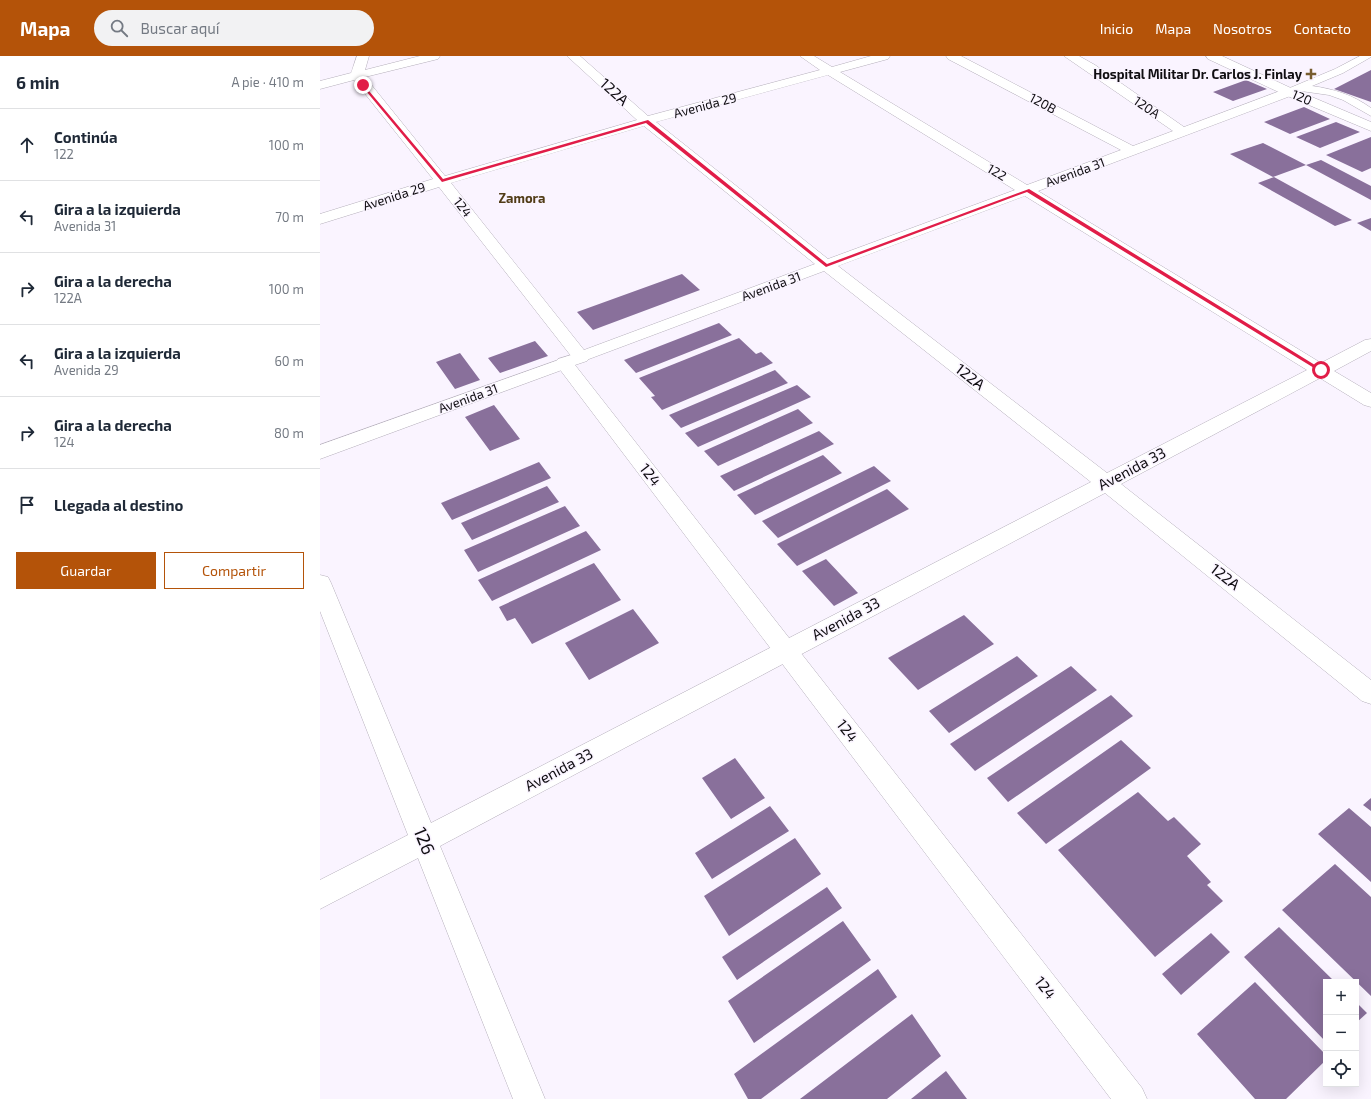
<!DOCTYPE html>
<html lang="es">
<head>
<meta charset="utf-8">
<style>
  body { margin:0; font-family:"Exo 2",sans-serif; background:#f2f2f3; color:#1f2937 }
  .controls { position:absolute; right:12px; bottom:12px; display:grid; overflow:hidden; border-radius:0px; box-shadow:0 4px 16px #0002 }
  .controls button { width:36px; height:36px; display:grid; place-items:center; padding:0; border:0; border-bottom:1px solid #e0e1e3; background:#fff; color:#1f2937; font:20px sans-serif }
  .stop { position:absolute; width:12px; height:12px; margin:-9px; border:3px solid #e11d48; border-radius:50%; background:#fff }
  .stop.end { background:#e11d48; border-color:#fff; box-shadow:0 1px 4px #0008 }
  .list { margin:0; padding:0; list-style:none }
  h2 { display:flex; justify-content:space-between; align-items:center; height:52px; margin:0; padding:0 16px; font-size:17px }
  h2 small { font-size:13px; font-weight:400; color:#747a83 }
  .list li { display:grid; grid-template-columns:26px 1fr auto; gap:12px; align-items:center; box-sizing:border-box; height:72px; padding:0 16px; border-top:1px solid #e0e1e3 }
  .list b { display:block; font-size:15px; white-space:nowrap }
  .list p { margin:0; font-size:13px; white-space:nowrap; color:#747a83 }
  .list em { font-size:13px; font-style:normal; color:#747a83 }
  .actions { display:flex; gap:8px; padding:12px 16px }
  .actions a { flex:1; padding:9px 0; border:1px solid #b45309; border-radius:0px; text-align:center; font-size:14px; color:#b45309 }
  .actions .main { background:#b45309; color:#fff }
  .icon { flex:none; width:22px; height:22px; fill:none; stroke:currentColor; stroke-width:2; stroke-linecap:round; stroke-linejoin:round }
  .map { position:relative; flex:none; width:1051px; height:1043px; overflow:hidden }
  header { display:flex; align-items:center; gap:24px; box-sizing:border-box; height:56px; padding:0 20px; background:#b45309; color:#fff }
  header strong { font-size:19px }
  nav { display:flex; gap:22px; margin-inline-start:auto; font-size:14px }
  .search { width:280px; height:36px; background:#f2f2f3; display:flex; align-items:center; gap:10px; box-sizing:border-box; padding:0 14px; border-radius:22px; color:#747a83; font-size:15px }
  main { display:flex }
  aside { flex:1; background:#fff }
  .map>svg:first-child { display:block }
  .building { fill:#89709b }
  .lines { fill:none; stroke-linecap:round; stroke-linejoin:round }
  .lane-casing { stroke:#b5afbb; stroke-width:1 }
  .street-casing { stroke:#b5afbb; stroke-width:1 }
  .secondary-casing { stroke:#b5afbb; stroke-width:1 }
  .lane { fill:#fff; fill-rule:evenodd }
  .street { fill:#fff; fill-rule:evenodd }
  .secondary { fill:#fff; fill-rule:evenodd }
  .route { fill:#e11d48 }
  .poi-dot { fill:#775c2e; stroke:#faf4ff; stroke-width:1.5 }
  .labels { text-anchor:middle; stroke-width:3; stroke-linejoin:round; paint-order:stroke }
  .far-poi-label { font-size:13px; font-weight:bold; fill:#100e12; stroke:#faf4ff; text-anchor:end }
  .far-street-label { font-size:13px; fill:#100e12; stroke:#faf4ff }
  .far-neighbourhood-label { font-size:13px; font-weight:bold; fill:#513c17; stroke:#faf4ff }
  .street-label { font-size:15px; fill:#100e12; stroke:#faf4ff }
  .near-street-label { font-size:18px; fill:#100e12; stroke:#faf4ff }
</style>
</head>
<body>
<header>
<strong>Mapa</strong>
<div class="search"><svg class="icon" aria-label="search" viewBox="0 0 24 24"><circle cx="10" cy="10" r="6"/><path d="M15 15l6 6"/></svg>Buscar aquí</div>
<nav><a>Inicio</a><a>Mapa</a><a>Nosotros</a><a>Contacto</a></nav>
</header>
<main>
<aside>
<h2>6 min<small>A pie · 410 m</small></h2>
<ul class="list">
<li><svg class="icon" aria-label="ahead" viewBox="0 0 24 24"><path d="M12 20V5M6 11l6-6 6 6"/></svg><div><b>Continúa</b><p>122</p></div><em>100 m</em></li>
<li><svg class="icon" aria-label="left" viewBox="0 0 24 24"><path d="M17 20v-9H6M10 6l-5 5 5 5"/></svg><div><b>Gira a la izquierda</b><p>Avenida 31</p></div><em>70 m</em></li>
<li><svg class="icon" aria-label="right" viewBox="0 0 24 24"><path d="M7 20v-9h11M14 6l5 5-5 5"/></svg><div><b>Gira a la derecha</b><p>122A</p></div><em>100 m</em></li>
<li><svg class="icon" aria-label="left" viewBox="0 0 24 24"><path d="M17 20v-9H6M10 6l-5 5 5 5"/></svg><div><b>Gira a la izquierda</b><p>Avenida 29</p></div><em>60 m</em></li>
<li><svg class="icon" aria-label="right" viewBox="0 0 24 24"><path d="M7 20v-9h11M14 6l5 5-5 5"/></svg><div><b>Gira a la derecha</b><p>124</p></div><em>80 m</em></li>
<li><svg class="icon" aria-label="arrive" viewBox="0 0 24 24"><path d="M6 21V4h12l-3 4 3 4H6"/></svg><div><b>Llegada al destino</b></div></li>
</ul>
<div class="actions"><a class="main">Guardar</a><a>Compartir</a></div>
</aside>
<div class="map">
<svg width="1051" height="1043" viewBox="0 0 1051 1043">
  <rect width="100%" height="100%" fill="#faf4ff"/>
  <path class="building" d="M1051,14V46L1014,33Z
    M926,24L947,33L913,45L893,36Z
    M984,51L1010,63L970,78L944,66Z
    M1016,66L1040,76L1000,92L976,81Z
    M1051,81V112L1042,116L1006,99Z
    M943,87L986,109L953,121L910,98Z
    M1001,104L1051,130V144L986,109Z
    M954,121L1032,164L1015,170L938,127Z
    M1051,162V175L1037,167Z
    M362,218L380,234L273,274L257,256Z
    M399,267L412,279L316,317L304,304Z
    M419,282L436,298L441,296L453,307L342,354L331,341L335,340L319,322Z
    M215,285L228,300L180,317L168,302Z
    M140,297L160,324L135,333L116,306Z
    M455,314L468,327L361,372L349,359Z
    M477,329L491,341L378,391L365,377Z
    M174,349L200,383L170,395L145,361Z
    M478,353L493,367L398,410L384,395Z
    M499,375L514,388L414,435L400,420Z
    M503,399L522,417L435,459L417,439Z
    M219,406L231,422L132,464L121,447Z
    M554,410L571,425L458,482L442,465Z
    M227,430L239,446L152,484L141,467Z
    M567,433L589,453L477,510L457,488Z
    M245,450L260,470L158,516L144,494Z
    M266,475L281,494L172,545L158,524Z
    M506,503L538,537L514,550L482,515Z
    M274,507L301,544L212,588L195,562L187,565L179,551Z
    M313,553L339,587L269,624L245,587Z
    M644,559L674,588L598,634L568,602Z
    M697,600L718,620L629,677L609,655Z
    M751,610L777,634L655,715L630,688Z
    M791,639L813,660L688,746L667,722Z
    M801,684L831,712L726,788L697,757Z
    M415,702L445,742L411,763L382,722Z
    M818,736L848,765L854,761L881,788L867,800L891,826L887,829L903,845L835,901L738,794Z
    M1051,742V755L1043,749Z
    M450,750L469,775L392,823L375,797Z
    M1029,752L1051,771V826L998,778Z
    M475,782L501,818L409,880L384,840Z
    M1015,808L1051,841V940L962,854Z
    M507,831L522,852L417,924L402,901Z
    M523,865L551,904L434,987L408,945Z
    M959,871L1015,926H1006V986L924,901Z
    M891,877L910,896L861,939L842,918Z
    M558,913L577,941L441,1043H428L414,1018Z
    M935,926L1006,999V1004L966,1043H935L877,978Z
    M1036,946L1047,957L1036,967Z
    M592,958L621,1000L567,1043H480Z
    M626,1015L647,1043H591Z"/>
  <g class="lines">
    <defs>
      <path id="lane" d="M1040,0H1051V1L1023,17L992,30C1014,33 1033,39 1051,52V60L1023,44L1009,39L981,35L969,39L964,36L965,34L1015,13Z"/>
      <path id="street" d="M37,0H49L45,14L100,0H120L118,3L45,21L125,120L317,64L247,0H260L328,60L500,14L480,0H494L512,11L551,0H570L568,3L520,16L707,129L801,94L628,3L626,0H641L813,90L853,75L744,0H759L775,9L864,71L965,33H973L975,36L973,39L718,135L1001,307L1045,284L1051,283V295L1014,315L1051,337V351L1044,349L1000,322L801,428L1051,624V648L1042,645L785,437L120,790L225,1043H193L98,802L0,853V824L88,779L0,555V519L8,521L11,527L111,767L771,426L504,215L261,306L255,305L119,131L0,168V158L113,123L34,24L0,33V25L31,17ZM508,19L695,134L508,203L336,66ZM324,70L495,208L264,294L131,127ZM705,140L987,314L787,417L518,210Z
        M244,302L250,303L253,307L250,311L0,403V389Z"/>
      <path id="secondary" d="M886,0H902L973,33L1051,66V75L965,39L888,3Z
        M261,296L267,297L270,301L267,305L255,309L822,1032L827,1043H791L235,307L238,303Z"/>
    </defs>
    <use href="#lane" class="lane-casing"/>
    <use href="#street" class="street-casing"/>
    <use href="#secondary" class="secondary-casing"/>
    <use href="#lane" class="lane"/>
    <use href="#street" class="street"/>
    <use href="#secondary" class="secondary"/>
  </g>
  <path class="route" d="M41,29H44L123,123L328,64L507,208L709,133L1003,314L999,315L707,136L506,211L326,67L122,126Z"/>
  <path class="poi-dot" d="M989 12h4v4h4v4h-4v4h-4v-4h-4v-4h4z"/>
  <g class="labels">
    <g class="far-poi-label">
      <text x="982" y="23">Hospital Militar Dr. Carlos J. Finlay</text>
    </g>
    <g class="far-street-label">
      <text transform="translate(982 41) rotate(23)" y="5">120</text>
      <text transform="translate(723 47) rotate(28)" y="5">120B</text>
      <text transform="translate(385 49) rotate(-15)" y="5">Avenida 29</text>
      <text transform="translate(827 51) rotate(35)" y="5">120A</text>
      <text transform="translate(677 116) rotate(31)" y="5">122</text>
      <text transform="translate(755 116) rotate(-20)" y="5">Avenida 31</text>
      <text transform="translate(74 140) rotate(-18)" y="5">Avenida 29</text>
      <text transform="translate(143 151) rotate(52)" y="5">124</text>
      <text transform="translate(451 230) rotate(-20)" y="5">Avenida 31</text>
      <text transform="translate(148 342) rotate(-20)" y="5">Avenida 31</text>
    </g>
    <g class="far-neighbourhood-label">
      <text x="202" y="147">Zamora</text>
    </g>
    <g class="street-label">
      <text transform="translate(294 36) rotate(42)" y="5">122A</text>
      <text transform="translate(650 321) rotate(38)" y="5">122A</text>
      <text transform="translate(812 413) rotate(-28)" y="5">Avenida 33</text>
      <text transform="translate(330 419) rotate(52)" y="5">124</text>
      <text transform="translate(905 521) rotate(38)" y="5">122A</text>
      <text transform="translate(526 563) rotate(-28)" y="5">Avenida 33</text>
      <text transform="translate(527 675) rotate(52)" y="5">124</text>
      <text transform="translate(239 714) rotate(-28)" y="5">Avenida 33</text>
      <text transform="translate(725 932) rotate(52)" y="5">124</text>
    </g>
    <g class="near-street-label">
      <text transform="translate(104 785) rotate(68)" y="6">126</text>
    </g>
  </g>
</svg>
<div class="controls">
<button>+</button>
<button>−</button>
<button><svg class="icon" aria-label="locate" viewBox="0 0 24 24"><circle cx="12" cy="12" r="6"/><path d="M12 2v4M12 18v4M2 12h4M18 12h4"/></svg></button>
</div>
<div class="stop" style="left:1001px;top:314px"></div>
<div class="stop end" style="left:43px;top:29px"></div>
</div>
</main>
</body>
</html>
